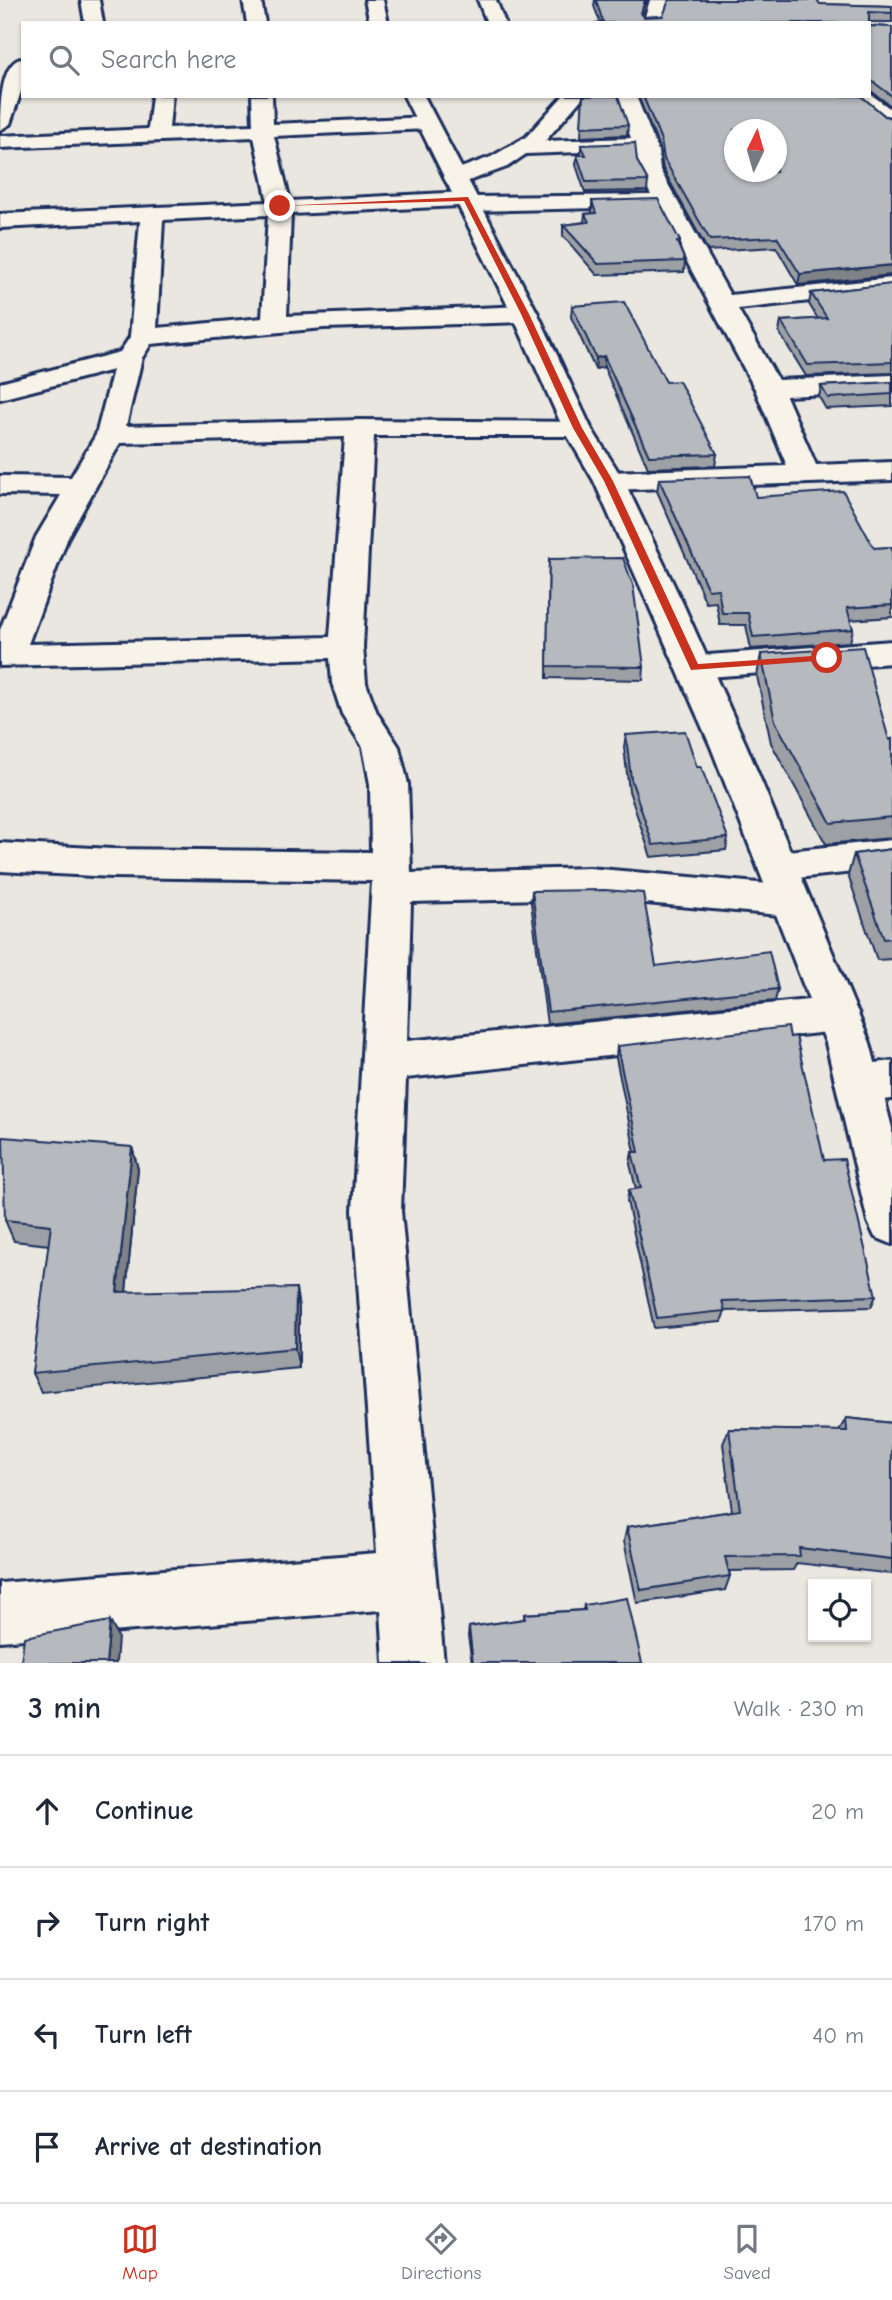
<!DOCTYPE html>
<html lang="en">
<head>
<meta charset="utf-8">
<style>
  body { margin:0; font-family:"Comic Neue",sans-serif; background:#f2f2f3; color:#1f2937 }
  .controls { position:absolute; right:21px; bottom:21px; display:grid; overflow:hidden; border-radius:0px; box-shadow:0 2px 5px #0004 }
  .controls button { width:63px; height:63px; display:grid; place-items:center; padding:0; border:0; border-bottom:2px solid #e0e1e3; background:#fff; color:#1f2937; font:35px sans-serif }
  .compass { position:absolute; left:724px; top:119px; width:63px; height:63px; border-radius:50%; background:#fff; box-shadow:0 2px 5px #0004; rotate:5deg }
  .stop { position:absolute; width:21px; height:21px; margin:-16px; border:5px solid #c8321e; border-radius:50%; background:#fff }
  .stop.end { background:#c8321e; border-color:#fff; box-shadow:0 2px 7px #0008 }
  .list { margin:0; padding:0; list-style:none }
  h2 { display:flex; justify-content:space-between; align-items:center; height:91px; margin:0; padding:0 28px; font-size:30px }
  h2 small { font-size:23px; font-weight:400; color:#747a83 }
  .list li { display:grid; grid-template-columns:46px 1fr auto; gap:21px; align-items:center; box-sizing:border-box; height:112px; padding:0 28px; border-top:2px solid #e0e1e3 }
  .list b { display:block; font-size:26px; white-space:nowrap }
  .list em { font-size:23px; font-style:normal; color:#747a83 }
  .icon { flex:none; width:38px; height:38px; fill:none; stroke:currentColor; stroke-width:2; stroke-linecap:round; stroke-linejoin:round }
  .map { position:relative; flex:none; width:892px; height:1663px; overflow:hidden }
  .search { position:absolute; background:#fff; box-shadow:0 2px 5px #0004; left:21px; right:21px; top:21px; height:77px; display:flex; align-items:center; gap:18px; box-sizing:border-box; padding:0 24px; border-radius:0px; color:#747a83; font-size:26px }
  .sheet { height:539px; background:#fff }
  nav { display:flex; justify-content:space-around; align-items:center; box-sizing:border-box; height:98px; border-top:2px solid #e0e1e3; background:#fff; font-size:19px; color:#747a83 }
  nav a { display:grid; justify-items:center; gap:4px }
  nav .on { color:#c8321e }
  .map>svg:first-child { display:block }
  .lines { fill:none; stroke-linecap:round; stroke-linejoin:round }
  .minor-casing { stroke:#1b2f5e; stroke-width:6 }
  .tertiary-casing { stroke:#1b2f5e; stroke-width:6 }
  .minor { fill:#f7f3e8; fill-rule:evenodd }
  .tertiary { fill:#f7f3e8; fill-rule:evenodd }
  .wall { fill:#9da0a4; stroke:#1b2f5e; stroke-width:2 }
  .shaded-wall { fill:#7f8286; stroke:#1b2f5e; stroke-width:2 }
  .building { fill:#b6babf; stroke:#1b2f5e; stroke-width:2; fill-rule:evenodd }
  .route { fill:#c8321e }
</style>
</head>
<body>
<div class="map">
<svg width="892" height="1663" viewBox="0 0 892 1663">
  <rect width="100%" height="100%" fill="#eae7e0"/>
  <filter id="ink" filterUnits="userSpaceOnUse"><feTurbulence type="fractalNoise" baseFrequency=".0143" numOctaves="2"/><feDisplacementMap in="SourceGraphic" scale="14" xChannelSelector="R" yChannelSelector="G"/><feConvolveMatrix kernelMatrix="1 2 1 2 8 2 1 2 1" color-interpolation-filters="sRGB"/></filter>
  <g filter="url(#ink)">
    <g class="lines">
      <defs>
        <path id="minor" d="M81,0H99L103,23H85Z
          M243,0H261L265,23H247Z
          M478,0H496L505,23H487Z
          M650,0H668L661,23H643Z
          M20,59L23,60V86L10,124L0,130C0,112 0,65 20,59Z
          M869,93L892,110V126L885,124L850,96H869Z
          M152,96H172L169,128L253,125L252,96H272L273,124L428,117L438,123L428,129L274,136L290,201L466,192L476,197L651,195L638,170L636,150L526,154L507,167L463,183H447L444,178L447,173L491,157L526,137L563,96H584L545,141L631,138L616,96H636L658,151L660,170L730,295L892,278V292L738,309L778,380L892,375V391L786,396L816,465L892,462V480L609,490L599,487L594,481L599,475L609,472L787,466L755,389L655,202L645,207L469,211L459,206L291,214L287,316L525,306L534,309L538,314L534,319L525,322L324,328L151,344L142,358L126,426L360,420L587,422L591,428L587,434L577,436H374L363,647L366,683L377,713L399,747L408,784L411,873L589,868L791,886L805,890L811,901L805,912L791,916L589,898L411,902L407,1041L837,997L852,1002L859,1014L852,1026L837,1031L406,1078L401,1211L444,1663H384L381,1610L0,1641V1583L377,1553L353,1211L372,881L112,877L0,871V843L112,849L371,852L370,784L363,747L342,714L332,683L330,658L0,666V630L36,537L61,495L0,494V476L71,477L96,435L113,370L0,399V383L120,352L130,337L140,221L0,228V214L268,202L254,137L0,148V136L148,129ZM268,215L262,318L157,328L163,220ZM345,437L330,637L28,644L68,537L120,443Z
          M892,641V663L695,678L683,675L678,667L683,659L695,656Z
          M892,840V868L778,880L764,876L758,866L764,856L778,852Z
          M892,1061V1099L858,1103L842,1097L836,1084L842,1071L858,1065Z"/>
        <path id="tertiary" d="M365,0H383L388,23H370Z
          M404,96H424L538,314L591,428L624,481L683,604L747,747L870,1043L892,1128V1244L875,1237L868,1222L826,1043L711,747L594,481L563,428L512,314Z"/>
      </defs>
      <use href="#minor" class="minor-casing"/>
      <use href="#tertiary" class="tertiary-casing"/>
      <use href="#minor" class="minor"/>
      <use href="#tertiary" class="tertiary"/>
    </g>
    <path class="wall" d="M595,0H646L643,15L644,17L663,16L768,0H817L820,4L892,6V22H600L594,6Z
      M869,26L892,27V107L871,91Z
      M583,96L628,125L627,135L581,137Z
      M638,96H861L885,116L892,117V276L798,285L776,247L708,251L663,169L660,150Z
      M581,145L637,161L648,181L647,191L585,192L576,165L577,155H581Z
      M592,201L680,241V248L685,261L684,272L597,275L563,236V225L584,222L585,214L592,213Z
      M892,284V373L806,376L779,332L781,321L818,319L809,304L811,293Z
      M572,306L666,382L717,454L715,466L648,468L604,367L595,369L571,317Z
      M892,382V406L826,409L819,397L821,386Z
      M659,479L756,497L874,548L892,547V617L850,620L853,629L850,642L751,649L746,625H720L716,602L706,603L657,491Z
      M549,559L644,667L643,680L547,678Z
      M761,654L889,740L892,739V838L826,844L771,743L757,676Z
      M626,735L697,767L728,838L726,850L651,857L629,791L624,747Z
      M892,849V959L877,960L848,875L854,854Z
      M532,891L656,966L778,989L775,1001L547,1024L531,903Z
      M617,1046L824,1160L876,1296L871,1307L725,1311L721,1322L654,1328L627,1201L629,1190L636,1189L630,1164L632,1152H635L616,1058Z
      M132,1147L138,1169L126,1292L299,1308V1368L41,1392L32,1373L49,1245L14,1241L5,1220Z
      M846,1418L892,1423V1574L797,1563L793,1570L729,1571L730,1576L725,1590L637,1603L624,1541L627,1527L732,1511L723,1444L729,1429L839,1431Z
      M584,1605L642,1663H472L468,1636L469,1627L524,1619V1614L583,1610Z"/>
    <path class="shaded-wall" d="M645,0L646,6L640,22L641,13Z
      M872,81L871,91H869V82Z
      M892,265V275L798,285L800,274Z
      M604,356V367L595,369L596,358Z
      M132,1147L138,1169L124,1312L117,1292Z
      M296,1288L299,1308V1368L295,1348Z
      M110,1621L118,1637L116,1663H106Z"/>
    <path class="building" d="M596,0H645L641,13L644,17L663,16L669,0H817L820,4L892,6V13L869,12V23H595L603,22Z
      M869,26L892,27V96L872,81L869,82Z
      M583,96H618L628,125L581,127Z
      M643,96H861L885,116L892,118V265L800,274L777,237L710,240L664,159L661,140ZM734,130H776V172H734Z
      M635,143L637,161L648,181L586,182L577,155H586L581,145Z
      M658,199L680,241L677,242L685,261L598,264L563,225L589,222L585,214L596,213L592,201Z
      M892,284V362L808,365L781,321L827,318L811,293Z
      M624,302L666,382L679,381L717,454L649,456L604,356L596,358L572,306Z
      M892,382V394L828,398L821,386Z
      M750,476L756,497L843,491L874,548L892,547V605L847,608L853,629L753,637L748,613H722L718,589L708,590L659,479Z
      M623,558L633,585L644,667L547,666L549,559Z
      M863,647L889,740L892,739V817L831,823L775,721L761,654Z
      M685,731L697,767H701L728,838L653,845L631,779L626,735Z
      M892,849V938L884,939L854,854Z
      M605,890L643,893L656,966L769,951L778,989L548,1012L532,891Z
      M788,1027L790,1037L796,1036L824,1160L844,1159L876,1296L722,1301L725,1311L657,1318L629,1190L641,1188L632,1152H639L617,1046Z
      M3,1137L132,1147L117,1292L296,1288L295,1348L32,1373L51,1225L5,1220Z
      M846,1418L892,1423V1559L799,1548L800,1556L725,1557L730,1576L641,1590L627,1527L740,1510L729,1429L847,1431Z
      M627,1598L642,1663H473L469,1627L525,1619L524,1614L585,1610L584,1605Z
      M110,1621L106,1663H21L24,1637Z"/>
  </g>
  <path class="route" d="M468,197L529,314L582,428L613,481L698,664L827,655L830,656V660L691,670L604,481L573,428L521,314L464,201L277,206Z"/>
</svg>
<div class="controls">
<button><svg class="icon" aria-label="locate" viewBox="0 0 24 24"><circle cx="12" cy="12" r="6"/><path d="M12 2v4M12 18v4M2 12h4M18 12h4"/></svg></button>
</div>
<svg class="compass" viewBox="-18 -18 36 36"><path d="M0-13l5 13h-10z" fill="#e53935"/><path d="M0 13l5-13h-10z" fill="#747a83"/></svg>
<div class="stop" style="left:827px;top:658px"></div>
<div class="stop end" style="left:280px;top:206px"></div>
<div class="search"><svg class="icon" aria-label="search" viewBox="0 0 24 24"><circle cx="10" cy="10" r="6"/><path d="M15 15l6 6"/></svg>Search here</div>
</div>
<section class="sheet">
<h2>3 min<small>Walk · 230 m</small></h2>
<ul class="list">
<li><svg class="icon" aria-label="ahead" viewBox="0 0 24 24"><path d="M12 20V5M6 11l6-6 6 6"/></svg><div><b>Continue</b></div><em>20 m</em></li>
<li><svg class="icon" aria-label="right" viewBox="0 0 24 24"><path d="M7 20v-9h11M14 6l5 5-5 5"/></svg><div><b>Turn right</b></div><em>170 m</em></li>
<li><svg class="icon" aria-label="left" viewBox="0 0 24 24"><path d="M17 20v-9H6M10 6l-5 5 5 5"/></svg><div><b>Turn left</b></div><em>40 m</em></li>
<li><svg class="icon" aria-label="arrive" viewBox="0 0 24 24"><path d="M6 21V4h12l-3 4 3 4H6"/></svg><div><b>Arrive at destination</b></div></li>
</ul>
</section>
<nav>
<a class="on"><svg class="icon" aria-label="map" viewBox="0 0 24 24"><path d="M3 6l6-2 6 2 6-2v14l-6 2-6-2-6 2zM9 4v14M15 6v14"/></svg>Map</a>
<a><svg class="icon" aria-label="directions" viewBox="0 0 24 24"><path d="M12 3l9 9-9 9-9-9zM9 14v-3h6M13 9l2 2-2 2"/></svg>Directions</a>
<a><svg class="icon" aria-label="saved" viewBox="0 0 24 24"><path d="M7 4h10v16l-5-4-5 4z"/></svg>Saved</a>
</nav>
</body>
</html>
